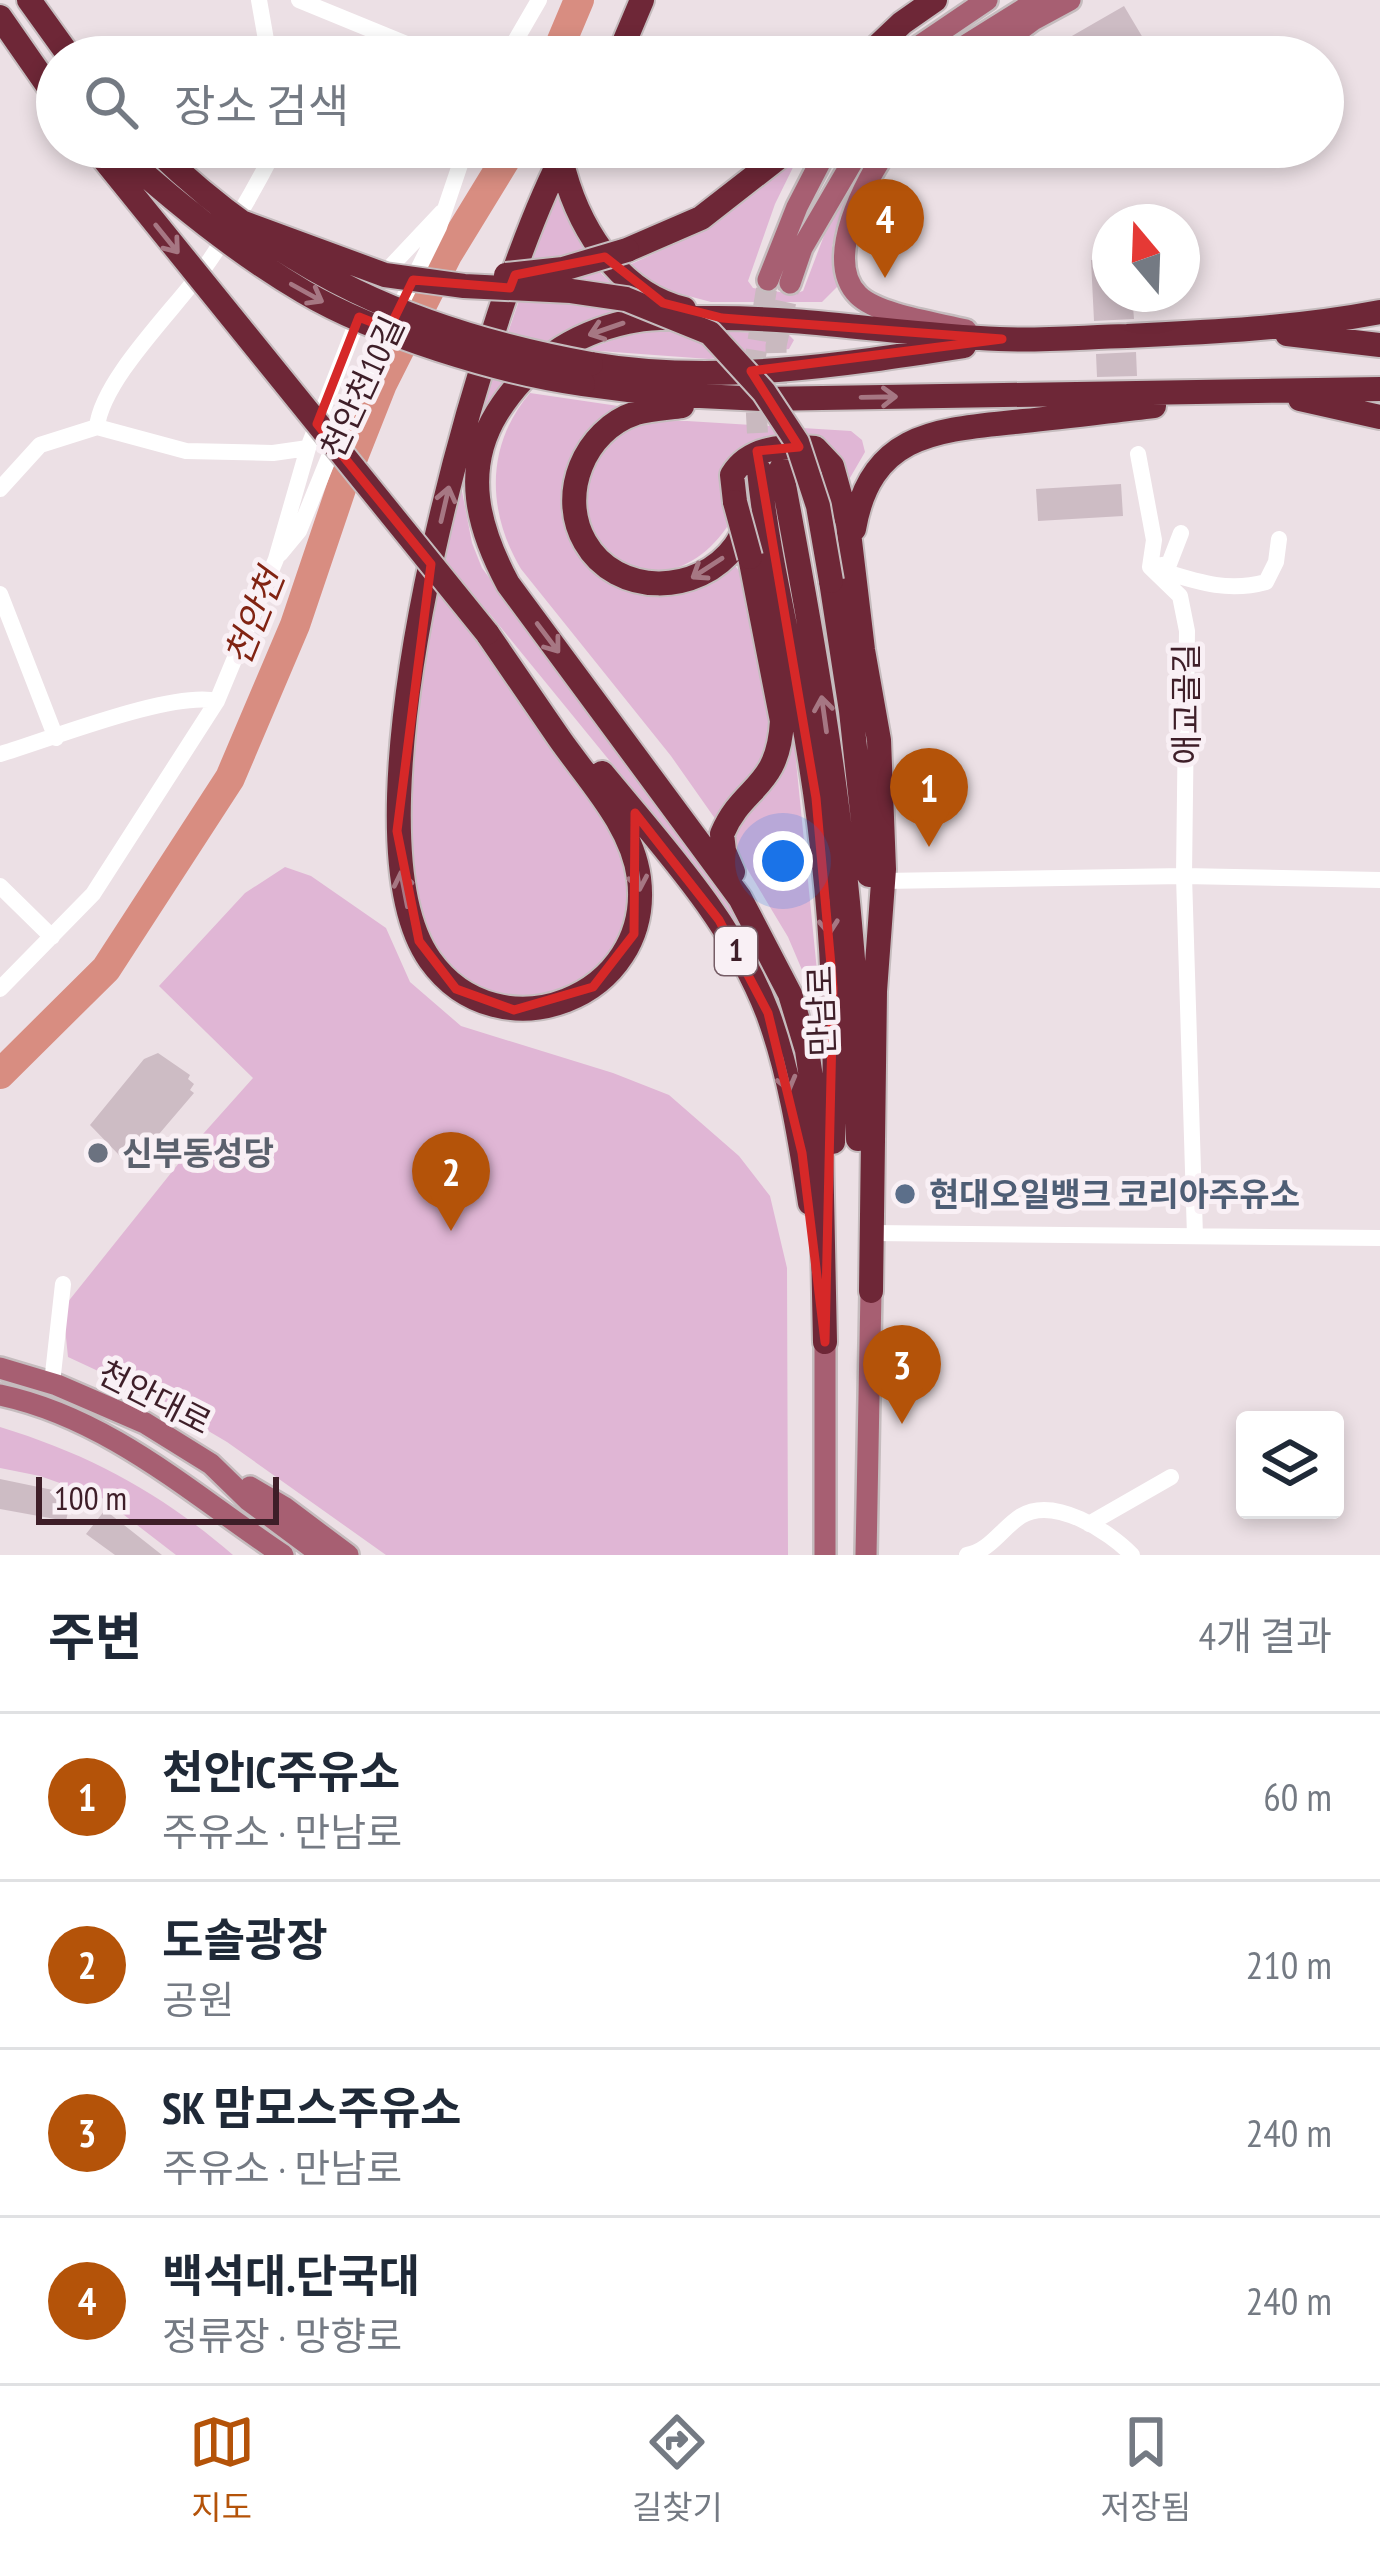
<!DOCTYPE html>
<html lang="ko">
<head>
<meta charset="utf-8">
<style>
  body { margin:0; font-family:"PT Sans Narrow","Noto Sans KR",sans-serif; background:#f6f6f7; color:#1f2937 }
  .controls { position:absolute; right:36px; bottom:36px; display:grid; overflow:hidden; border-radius:12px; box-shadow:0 6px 18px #0003 }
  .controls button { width:108px; height:108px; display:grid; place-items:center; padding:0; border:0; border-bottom:3px solid #e0e1e3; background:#fff; color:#1f2937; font:60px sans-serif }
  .compass { position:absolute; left:1092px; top:204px; width:108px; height:108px; border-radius:50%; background:#fff; box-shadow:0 6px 18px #0003; rotate:341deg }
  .scale { position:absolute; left:36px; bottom:30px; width:243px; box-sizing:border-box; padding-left:12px; border:6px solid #3e1e28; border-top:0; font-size:33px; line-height:42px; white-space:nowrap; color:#3e1e28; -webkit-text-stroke:9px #f9f0f5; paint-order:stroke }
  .you { position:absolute; left:783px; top:861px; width:42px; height:42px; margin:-30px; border:9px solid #fff; border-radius:50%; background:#1a73e8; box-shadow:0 0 0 18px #1a73e833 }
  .badge { display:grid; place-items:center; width:78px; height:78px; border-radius:50%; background:#b45309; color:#fff; font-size:39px; font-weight:700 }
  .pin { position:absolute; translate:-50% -99px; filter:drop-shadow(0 3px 6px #0008) }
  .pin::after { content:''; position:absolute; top:63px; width:42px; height:36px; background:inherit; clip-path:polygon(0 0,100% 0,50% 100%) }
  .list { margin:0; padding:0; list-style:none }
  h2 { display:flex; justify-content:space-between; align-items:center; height:156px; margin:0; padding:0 48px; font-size:51px }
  h2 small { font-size:39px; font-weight:400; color:#747a83 }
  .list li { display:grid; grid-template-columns:78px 1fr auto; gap:36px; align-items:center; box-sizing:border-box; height:168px; padding:0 48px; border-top:3px solid #e0e1e3 }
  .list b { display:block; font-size:45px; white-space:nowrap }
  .list p { margin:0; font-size:39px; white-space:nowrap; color:#747a83 }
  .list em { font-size:39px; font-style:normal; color:#747a83 }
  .icon { flex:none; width:66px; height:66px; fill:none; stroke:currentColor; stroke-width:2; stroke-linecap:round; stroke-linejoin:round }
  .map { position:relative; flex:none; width:1380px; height:1555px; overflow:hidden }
  .search { position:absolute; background:#fff; box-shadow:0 6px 18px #0003; left:36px; right:36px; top:36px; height:132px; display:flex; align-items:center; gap:30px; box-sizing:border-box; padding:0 42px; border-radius:66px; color:#747a83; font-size:45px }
  .sheet { height:828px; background:#fff }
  nav { display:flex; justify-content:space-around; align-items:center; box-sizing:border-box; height:168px; border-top:3px solid #e0e1e3; background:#fff; font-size:33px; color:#747a83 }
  nav a { display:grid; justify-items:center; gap:6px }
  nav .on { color:#b45309 }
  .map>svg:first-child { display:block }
  .green { fill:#e0b6d5 }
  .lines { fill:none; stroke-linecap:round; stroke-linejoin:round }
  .river { stroke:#d88d81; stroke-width:30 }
  .building { fill:#cdbcc4 }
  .major-tunnel { stroke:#c9b9bf; stroke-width:21; stroke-dasharray:21 10; stroke-linecap:butt }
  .major-casing { stroke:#c5bcbe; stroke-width:26 }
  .highway-casing { stroke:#c5bcbe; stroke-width:28 }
  .minor { stroke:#fff; stroke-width:16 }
  .major { stroke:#a75f72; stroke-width:21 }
  .highway { stroke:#6e2737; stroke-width:24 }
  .highway-bridge-casing { stroke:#c5bcbe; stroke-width:28; stroke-linecap:butt }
  .highway-bridge { stroke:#6e2737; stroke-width:24 }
  .oneway { stroke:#a67783 }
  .marked { fill:none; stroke:#d62828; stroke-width:9; stroke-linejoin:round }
  .worship-dot { fill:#6b7280; stroke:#f9f0f5; stroke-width:4.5 }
  .service-dot { fill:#5c6f8a; stroke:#f9f0f5; stroke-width:4.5 }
  .labels { text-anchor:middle; stroke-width:10; stroke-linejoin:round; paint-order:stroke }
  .shield { fill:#f9f0f5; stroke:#765d66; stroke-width:3 }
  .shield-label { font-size:30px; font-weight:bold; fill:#3e1e28 }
  .street-label { font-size:33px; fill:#3e1e28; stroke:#f9f0f5 }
  .worship-label { font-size:33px; font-weight:bold; fill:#5b616d; stroke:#f9f0f5; text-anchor:start }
  .service-label { font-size:33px; font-weight:bold; fill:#4e5e75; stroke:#f9f0f5; text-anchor:start }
  .water-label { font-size:36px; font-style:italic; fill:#812312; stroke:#f9f0f5 }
</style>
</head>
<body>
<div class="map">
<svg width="1380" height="1555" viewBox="0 0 1380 1555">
  <rect width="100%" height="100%" fill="#ece0e5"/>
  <path class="green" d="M803,147L775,204L748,281L753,288L793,294L803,291L825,233L866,162L832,246L839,285L822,302H711L651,286L629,265C696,236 751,199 803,147Z
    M558,186C580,247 587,274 646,305L526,363L482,409Z
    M669,328L789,335L794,340L789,349L709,359L586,350L620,337Z
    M530,393L625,407C546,447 534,550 622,586C636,592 651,598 667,596C691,592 713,576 734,564L749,585L773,721L770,753L716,820L671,756L521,569C487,512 485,446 530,393Z
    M687,421L851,431L862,440L865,452L847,483L813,439L722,481L727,527C657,627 549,536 598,459C609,441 620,431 640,424C654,420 672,421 687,421Z
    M461,486L472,543L482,568L710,871L758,956L753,954L707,880L489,613L470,630C507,678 543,727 579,776C590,792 607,810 615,828C622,846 629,870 631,889C634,906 624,926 616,941C574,1020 467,1017 431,934C382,821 436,605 461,486Z
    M793,731L821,1011L817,1019L805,977L788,937L731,842C746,800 789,778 793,731Z
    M285,867L311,876L386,928L410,982L461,1026L613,1073L669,1095L739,1156L770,1196L787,1268L788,1555H386L227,1442L139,1390L68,1357L63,1308L195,1143L253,1078L159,986L245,893Z
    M0,1427C91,1455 161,1493 233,1555H176L102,1498L40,1476L0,1468Z"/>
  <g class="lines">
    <path class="river" d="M555,57L579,0
      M0,1074L106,969L230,778L295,625L344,480L382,384L447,255L513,147"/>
  </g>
  <path class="building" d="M1124,6L1143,38L1109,57H1065L1058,44Z
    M1110,259V294H1132L1134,319L1094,321L1091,260Z
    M1136,352L1137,376L1097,377L1096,354Z
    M1121,484L1123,516L1038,521L1036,489Z
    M158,1053L190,1075L188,1079L194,1084L190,1090L194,1093L136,1161L122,1153L120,1156L90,1125L144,1059Z
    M0,1479L72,1494L66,1521L0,1509Z
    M105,1510L162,1555H115L86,1534Z"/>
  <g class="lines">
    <path class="major-tunnel" d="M777,415L776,346L790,283
      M759,464L754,365L768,280"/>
    <defs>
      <path id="major" d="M903,57L987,0
        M947,57L1038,0
        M983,57L1033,20L1070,0
        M889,147C865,180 823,260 858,295C878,315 938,323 966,330
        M768,280L797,207L828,147
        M790,283L802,248L861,147
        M825,1342V1555
        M0,1368L57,1385L145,1423L211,1464L248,1500L322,1555
        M0,1395C109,1418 193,1495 283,1555
        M250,1487L284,1507L348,1555
        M866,1555L871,1291"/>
      <path id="highway" d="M29,0L70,57
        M0,17L57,99
        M618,57L642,0
        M866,57L902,23L935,0
        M561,159C576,224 616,292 684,309
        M627,250L701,218L792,147
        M1287,334L1380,345
        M591,364C714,385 842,365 964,346
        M583,384L659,394L762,399L1380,389
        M1300,399L1380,417
        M682,406C667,408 650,409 636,413C584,430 558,495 585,542C616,597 699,596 735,546C740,539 744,530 748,522
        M781,469C811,628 839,786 852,947C858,1011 856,1075 858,1139
        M759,470C767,553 788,632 802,713C828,854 839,999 833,1142
        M735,502L732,475C749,447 784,445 815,448L832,466L848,524L863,650L879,740L884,869L875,991L871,1291
        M854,529C871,430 941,430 1024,421C1067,417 1110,411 1154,406
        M831,581L851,711L869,875
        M487,633C511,668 535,703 559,738C589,781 632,825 639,878C654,998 499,1057 430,960C332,822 489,289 567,147
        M602,773C664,848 733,922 768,1014C790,1074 800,1140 810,1203
        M733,872L724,851L722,834C743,784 778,790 782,721L750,557
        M825,1342L821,1147L807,1050L790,994L740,898L508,584C478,528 462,470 497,413C527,365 572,334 627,322C654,316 682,318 709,318C806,317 902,335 999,339C1041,341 1085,337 1127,336C1212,332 1296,328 1380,312"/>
    </defs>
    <use href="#major" class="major-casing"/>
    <use href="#highway" class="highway-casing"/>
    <path class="minor" d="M259,0L269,57
      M299,0L438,57
      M506,57L539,0
      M377,281L442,212
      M97,427C102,379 176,308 205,267C231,230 256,187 276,147
      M1138,454L1154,540L1150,567
      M0,489L40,445L97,427L186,451L273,453L308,448
      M280,554L299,531L346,415L439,227L466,147
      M1150,567L1180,596L1187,631L1184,876L1195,1236
      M1151,567L1169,564L1181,533
      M1156,569C1195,581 1226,593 1266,582L1276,562L1279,539
      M0,594L56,738
      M0,754C48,740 173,690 217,701
      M883,881L1184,876L1380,880
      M0,886L52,937
      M0,989L93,894L217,701L276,559L308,448L362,309
      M872,1233L1380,1238
      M52,1383L63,1284
      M1089,1524L1171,1477
      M967,1555C990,1551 1002,1528 1021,1516C1054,1496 1109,1531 1132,1555"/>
    <use href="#major" class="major"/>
    <use href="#highway" class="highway"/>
    <defs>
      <path id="highway-bridge" d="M94,147L487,633
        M114,147C172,200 236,252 304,292C375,334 501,373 583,384
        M153,147C283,273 415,332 591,364
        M244,223L385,275L464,286L571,291L626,299L710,333L764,392L797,442L818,506L831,581
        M506,275L563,269L627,250
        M735,502L750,557"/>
    </defs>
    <use href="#highway-bridge" class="highway-bridge-casing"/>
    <use href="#highway-bridge" class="highway-bridge"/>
  </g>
  <defs><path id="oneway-shaft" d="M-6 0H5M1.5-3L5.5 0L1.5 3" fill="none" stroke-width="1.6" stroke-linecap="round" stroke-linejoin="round" transform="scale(3)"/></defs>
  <g class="oneway">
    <use href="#oneway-shaft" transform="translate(167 239) rotate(51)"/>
    <use href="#oneway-shaft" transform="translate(307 293) rotate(29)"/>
    <use href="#oneway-shaft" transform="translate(606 329) rotate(161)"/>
    <use href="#oneway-shaft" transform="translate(879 397) rotate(-1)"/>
    <use href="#oneway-shaft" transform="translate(445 504) rotate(-77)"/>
    <use href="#oneway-shaft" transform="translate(707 568) rotate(147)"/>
    <use href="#oneway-shaft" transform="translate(548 638) rotate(53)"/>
    <use href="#oneway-shaft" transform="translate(824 714) rotate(-98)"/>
    <use href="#oneway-shaft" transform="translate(637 873) rotate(81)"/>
    <use href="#oneway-shaft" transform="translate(404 889) rotate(-101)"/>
    <use href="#oneway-shaft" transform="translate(828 917) rotate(86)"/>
    <use href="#oneway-shaft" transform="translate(785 1074) rotate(76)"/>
  </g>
  <path class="marked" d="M605,257L663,303L722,318L1002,339L751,371L799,447L757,451L816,798L833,988L825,1342L802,1153L768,1013L719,920L635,813L634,934L593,987L514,1010L456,989L419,941L397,831L431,564L317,424L359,317L389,329L413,280L510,288L515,275Z"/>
  <circle class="worship-dot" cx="98" cy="1153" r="12"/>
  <circle class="service-dot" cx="905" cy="1194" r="12"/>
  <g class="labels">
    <rect class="shield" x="715" y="927" width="42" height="48" rx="9"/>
    <g class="shield-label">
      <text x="736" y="961">1</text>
    </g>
    <g class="street-label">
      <text transform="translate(362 387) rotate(-65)" y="12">천안천10길</text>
      <text transform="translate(1186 704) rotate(-90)" y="12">애교골길</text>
      <text transform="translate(821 1011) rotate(-92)" y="12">만남로</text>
      <text transform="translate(155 1397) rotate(27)" y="12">천안대로</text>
    </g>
    <g class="worship-label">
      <text x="122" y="1165">신부동성당</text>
    </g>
    <g class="service-label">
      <text x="929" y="1206">현대오일뱅크 코리아주유소</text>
    </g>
    <g class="water-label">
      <text transform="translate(254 617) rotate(-68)" y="13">천안천</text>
    </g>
  </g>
</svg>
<div class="controls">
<button><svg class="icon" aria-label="layers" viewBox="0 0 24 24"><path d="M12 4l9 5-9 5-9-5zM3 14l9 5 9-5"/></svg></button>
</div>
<svg class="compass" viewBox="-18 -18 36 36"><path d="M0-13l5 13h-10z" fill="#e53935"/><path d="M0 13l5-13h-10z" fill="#747a83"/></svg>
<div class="scale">100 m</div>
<div class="you"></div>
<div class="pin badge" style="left:929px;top:847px">1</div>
<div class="pin badge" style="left:451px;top:1231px">2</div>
<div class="pin badge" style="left:902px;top:1424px">3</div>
<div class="pin badge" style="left:885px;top:278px">4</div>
<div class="search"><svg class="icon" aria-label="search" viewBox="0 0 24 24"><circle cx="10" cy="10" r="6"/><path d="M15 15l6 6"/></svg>장소 검색</div>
</div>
<section class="sheet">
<h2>주변<small>4개 결과</small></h2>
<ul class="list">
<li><span class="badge">1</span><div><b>천안IC주유소</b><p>주유소 · 만남로</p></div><em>60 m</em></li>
<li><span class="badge">2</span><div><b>도솔광장</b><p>공원</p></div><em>210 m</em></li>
<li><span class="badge">3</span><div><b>SK 맘모스주유소</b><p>주유소 · 만남로</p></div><em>240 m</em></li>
<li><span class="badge">4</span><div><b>백석대.단국대</b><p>정류장 · 망향로</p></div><em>240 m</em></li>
</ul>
</section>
<nav>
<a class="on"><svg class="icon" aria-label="map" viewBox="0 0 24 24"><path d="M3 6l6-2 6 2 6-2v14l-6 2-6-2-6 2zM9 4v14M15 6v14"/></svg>지도</a>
<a><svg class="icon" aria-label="directions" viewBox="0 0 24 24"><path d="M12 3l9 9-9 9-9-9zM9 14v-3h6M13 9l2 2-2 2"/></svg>길찾기</a>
<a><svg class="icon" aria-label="saved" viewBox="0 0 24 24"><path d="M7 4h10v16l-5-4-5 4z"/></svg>저장됨</a>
</nav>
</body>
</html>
